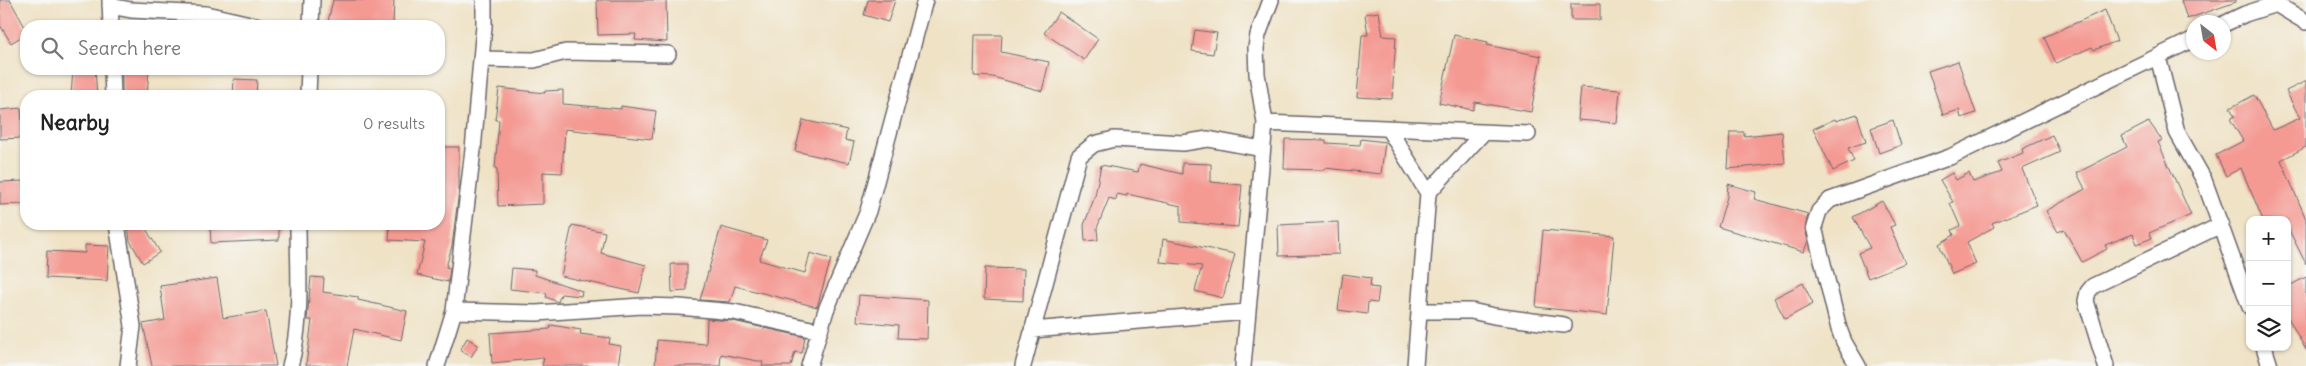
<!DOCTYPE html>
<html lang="en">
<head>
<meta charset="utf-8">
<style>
  body { margin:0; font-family:Delius,sans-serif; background:#f2f2f2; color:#222 }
  .controls { position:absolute; right:15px; bottom:15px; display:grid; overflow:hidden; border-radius:10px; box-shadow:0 1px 4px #0004 }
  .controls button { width:45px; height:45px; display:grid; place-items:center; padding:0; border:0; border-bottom:1px solid #e0e0e0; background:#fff; color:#222; font:25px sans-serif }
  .compass { position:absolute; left:2186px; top:15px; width:45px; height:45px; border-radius:50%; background:#fff; box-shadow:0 1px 4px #0004; rotate:149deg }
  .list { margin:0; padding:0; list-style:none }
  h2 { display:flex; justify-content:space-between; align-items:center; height:65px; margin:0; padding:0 20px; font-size:21px }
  h2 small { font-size:16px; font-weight:400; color:#767676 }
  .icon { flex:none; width:28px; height:28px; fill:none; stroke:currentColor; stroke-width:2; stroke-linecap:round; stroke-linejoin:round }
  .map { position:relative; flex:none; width:2306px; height:366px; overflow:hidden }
  .search { position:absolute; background:#fff; box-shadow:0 1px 4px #0004; left:20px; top:20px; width:425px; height:55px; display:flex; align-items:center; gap:12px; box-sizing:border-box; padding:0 18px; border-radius:20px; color:#767676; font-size:19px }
  .panel { position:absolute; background:#fff; box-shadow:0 1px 4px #0004; left:20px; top:90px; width:425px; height:140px; border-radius:20px }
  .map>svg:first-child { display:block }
  .building { fill:#f49a93 }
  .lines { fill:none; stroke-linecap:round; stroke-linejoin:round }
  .street-casing { stroke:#6a656b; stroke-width:18 }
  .street { stroke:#fff; stroke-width:15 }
</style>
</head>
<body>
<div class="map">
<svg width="2306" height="366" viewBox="0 0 2306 366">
  <rect width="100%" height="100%" fill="#f6f6f2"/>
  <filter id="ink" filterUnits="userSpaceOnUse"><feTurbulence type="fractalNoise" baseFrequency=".02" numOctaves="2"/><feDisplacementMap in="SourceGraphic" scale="10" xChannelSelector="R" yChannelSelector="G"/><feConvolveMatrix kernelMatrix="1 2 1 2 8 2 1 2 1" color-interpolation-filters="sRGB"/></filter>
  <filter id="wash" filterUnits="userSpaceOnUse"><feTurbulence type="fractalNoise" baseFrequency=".0096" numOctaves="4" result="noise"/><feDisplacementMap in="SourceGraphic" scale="20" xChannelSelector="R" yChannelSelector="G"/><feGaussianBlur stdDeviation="1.12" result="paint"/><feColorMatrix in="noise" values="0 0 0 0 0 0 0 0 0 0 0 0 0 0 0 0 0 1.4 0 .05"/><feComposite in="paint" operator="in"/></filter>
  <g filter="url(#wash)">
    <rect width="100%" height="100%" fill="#efe2c5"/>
    <g id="blocks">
      <path class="building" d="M0,0H10L26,29V34L11,43L0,25Z
        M333,0H394L393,26H327Z
        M597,0H666L667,42L635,40L636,34L598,35Z
        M868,0H895L888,22L864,15Z
        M2181,0H2236V2L2187,19Z
        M1571,4H1600V20H1571Z
        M2105,10L2117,41L2094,50L2092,47L2056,63L2044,37Z
        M1059,12L1098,39L1084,60L1044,33Z
        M1379,12L1383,36L1396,37L1392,99L1357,97L1362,35H1368L1365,14Z
        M1195,30L1217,33L1213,54L1192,51Z
        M975,35H1002L1001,52L1049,62L1042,91L993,77L974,76Z
        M1454,35L1488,42L1487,45L1541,56L1531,112L1475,102L1473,110L1439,103Z
        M1958,61L1976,113L1961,118L1959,110L1943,115L1928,71Z
        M73,69H95L97,96H71Z
        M122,69H149L147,96H122Z
        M234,79L257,80L256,96H233Z
        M2306,81V147L2281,160L2306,219V264L2287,226V220H2263L2241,168L2226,176L2216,155L2243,141L2230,119L2235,116L2230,108L2254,95L2273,130L2300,118L2286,91Z
        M1581,87L1620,90L1617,123L1578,120Z
        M499,88L545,93V91L563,90V104L621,109V106L656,111L652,139L565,129L562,173L543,172V204L498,206L497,169L495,168L499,120H495Z
        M21,108L23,138L0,139V110Z
        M1857,114L1866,142L1848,148L1854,161L1833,171L1813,129L1835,119L1836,121Z
        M803,120L847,130L845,140L854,142L849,163L795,151Z
        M1893,120L1901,145L1879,153L1871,128Z
        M2149,122L2162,140L2158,142L2191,215L2149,233L2152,238L2137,244L2133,234L2105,245L2107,249L2082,262L2064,229L2058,232L2046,211L2085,189L2077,173L2127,147L2122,136Z
        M1730,132H1744V136L1782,132L1785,163L1728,169Z
        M2052,135L2060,152L2022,169L2037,205L1992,223L1994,227L1967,242L1976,264L1952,274L1939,244L1954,235L1952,230L1960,226L1950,203L1953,202L1940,180L1952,173L1956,180L1969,173L1973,182L2002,172L1998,163L2023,153L2022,149Z
        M1285,139L1326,140V143L1360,145L1361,139L1385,142L1381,174L1325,168V170L1284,169Z
        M439,147H459V191L452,246L446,267L450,268L448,282L417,275L425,242L389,240L390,224H439Z
        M1182,163L1211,164V182L1242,185L1238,227L1181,222V206L1127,194V196L1117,194L1116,200L1109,198L1097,228L1098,240L1085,241L1084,225L1095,196L1101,165L1138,172L1140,164L1182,174Z
        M23,181L24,204L0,205V182Z
        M1728,184L1756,192L1754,199L1808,214L1805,229L1808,240L1804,252L1718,227L1727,197Z
        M1882,201L1895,225L1890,227L1905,263L1868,278L1858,253L1870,248L1853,217Z
        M1338,222L1339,254L1279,256L1278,225Z
        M128,224H143L160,252L143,263L130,241Z
        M210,224H279V240L211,243Z
        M572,225L605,232L601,253L646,265L639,293L561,276Z
        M721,227L767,240L759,260L805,273L810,253L831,259L817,307L735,286L730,302L700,300Z
        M1543,230L1614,236L1607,315L1536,307Z
        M1163,239L1235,254L1223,298L1195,291L1202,266L1160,262Z
        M85,245L109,246L107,281L46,278L47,251L85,253Z
        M671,264H687V291L672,292Z
        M512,268L535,270V275L582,291L581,296L561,294L558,302L546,297L547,293L510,289Z
        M985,268L1024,269L1023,301L984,299Z
        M1343,274L1371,278L1370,287L1379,288L1377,303L1368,302L1367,314L1338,310Z
        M311,277L324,278L323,292L358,297V300L407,311L401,340L354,329L347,366L306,365L312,320H307Z
        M2306,277V350L2287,316V287Z
        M217,278L223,318L266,311L276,366H152L143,324L165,320L160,286Z
        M1803,283L1813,304L1785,319L1774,298Z
        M859,295L928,300L927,339L898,338L899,325L857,321Z
        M707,319L733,321L805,337L802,353L795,352L791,366H762L763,362L721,354L720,366H655L657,340L706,344Z
        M551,325L581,330L580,334L610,338L609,344L621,346L618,366H542L544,358L492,363L490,333L550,329Z
        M467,338L478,345L471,357L460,350Z"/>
    </g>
  </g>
  <g filter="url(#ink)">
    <use href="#blocks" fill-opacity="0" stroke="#6a656b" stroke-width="1"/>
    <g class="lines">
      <defs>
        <path id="street" d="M110,0L111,26
          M110,6L131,10L206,14L259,26
          M2224,24L2245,14L2276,4L2306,22
          M311,26L312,0
          M2158,57L2177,132L2204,180L2250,307
          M482,59L534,60L566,52L668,54
          M112,69L113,96
          M308,96L309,69
          M1265,123L1528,134
          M1389,130L1428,193L1415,366
          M1428,193L1482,134
          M117,224L133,326L128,366
          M454,311L536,313L642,306L679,307L734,312L820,331
          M1421,311H1471L1494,316L1564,325
          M1032,330L1247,312
          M2264,347L2270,366
          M290,366C303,321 298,270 298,224
          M437,366L454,311L473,150L484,26V0
          M809,366L826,310L868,211L925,0
          M1023,366L1079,156L1094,144L1114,139L1183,143L1208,139L1262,149
          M1243,366L1265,123L1257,74L1256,48L1258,35L1271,0
          M1858,366L1844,342L1839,329L1814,227L1819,211L1830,200L1950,157L2194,39
          M2106,366L2086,301L2088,292L2093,286L2221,225"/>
      </defs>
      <use href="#street" class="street-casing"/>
      <use href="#street" class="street"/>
    </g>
  </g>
</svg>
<div class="controls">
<button>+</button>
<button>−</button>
<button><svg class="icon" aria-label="layers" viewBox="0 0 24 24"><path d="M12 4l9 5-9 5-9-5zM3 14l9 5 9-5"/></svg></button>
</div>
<svg class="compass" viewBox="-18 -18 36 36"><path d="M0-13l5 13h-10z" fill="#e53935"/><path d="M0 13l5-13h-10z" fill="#767676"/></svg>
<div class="search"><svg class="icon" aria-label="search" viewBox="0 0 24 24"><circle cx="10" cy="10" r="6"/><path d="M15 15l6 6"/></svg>Search here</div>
<section class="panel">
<h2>Nearby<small>0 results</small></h2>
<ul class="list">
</ul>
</section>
</div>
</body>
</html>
